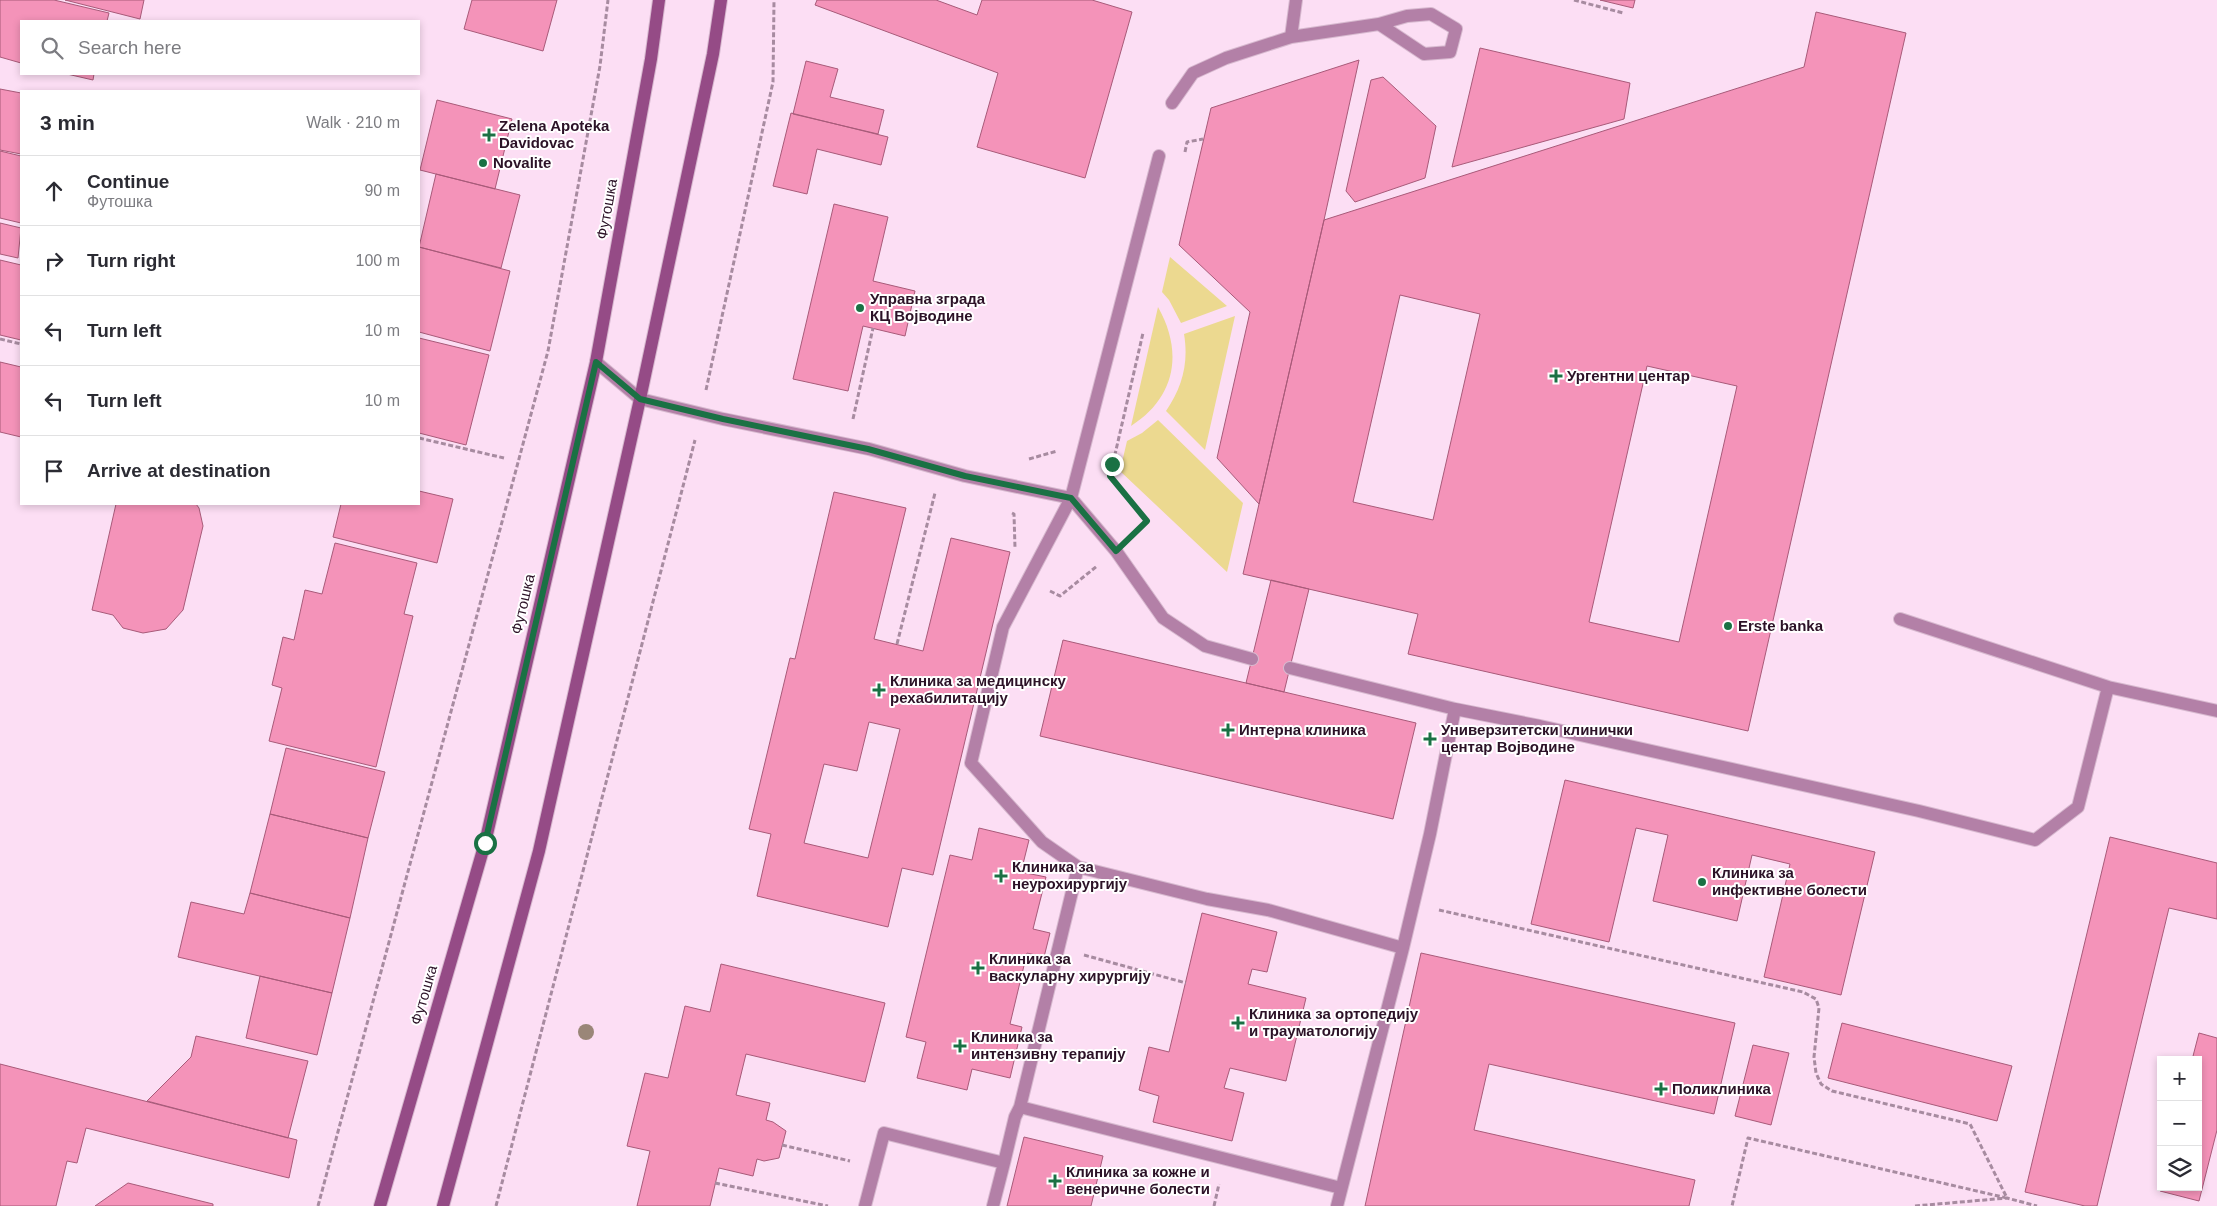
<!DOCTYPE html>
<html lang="en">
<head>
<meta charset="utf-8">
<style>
  body { margin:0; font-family:Arial,sans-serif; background:#f2f2f3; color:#2b2b33 }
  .controls { position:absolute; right:15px; bottom:15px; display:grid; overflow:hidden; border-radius:0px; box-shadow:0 2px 8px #0003 }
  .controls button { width:45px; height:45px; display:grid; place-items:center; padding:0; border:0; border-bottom:1px solid #e1e1e2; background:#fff; color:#2b2b33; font:25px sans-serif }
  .stop { position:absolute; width:15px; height:15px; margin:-11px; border:4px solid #1a7144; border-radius:50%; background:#fff }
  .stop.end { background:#1a7144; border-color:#fff; box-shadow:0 1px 5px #0008 }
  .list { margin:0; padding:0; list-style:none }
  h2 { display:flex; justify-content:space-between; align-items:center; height:65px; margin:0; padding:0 20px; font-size:21px }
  h2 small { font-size:16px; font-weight:400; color:#7c7c81 }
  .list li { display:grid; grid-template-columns:32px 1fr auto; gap:15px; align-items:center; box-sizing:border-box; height:70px; padding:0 20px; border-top:1px solid #e1e1e2 }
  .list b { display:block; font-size:19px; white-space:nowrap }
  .list p { margin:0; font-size:16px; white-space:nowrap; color:#7c7c81 }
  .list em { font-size:16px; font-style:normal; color:#7c7c81 }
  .icon { flex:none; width:28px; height:28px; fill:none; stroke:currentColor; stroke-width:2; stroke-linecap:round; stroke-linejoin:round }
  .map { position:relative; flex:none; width:2217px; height:1206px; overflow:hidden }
  .search { position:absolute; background:#fff; box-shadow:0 2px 8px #0003; left:20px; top:20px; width:400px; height:55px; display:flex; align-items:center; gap:12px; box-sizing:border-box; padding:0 18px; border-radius:0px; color:#7c7c81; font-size:19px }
  .panel { position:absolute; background:#fff; box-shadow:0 2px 8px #0003; left:20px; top:90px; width:400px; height:415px; border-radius:0px }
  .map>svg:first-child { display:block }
  .green { fill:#ecd990 }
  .building { fill:#f493b9; stroke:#a85a79; fill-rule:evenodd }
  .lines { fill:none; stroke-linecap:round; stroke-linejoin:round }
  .lane-casing { stroke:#d7b9cf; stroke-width:14 }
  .secondary-casing { stroke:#d7b9cf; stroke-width:14 }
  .path { stroke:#a78ba0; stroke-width:3; stroke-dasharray:5 2.5; stroke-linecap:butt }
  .lane { stroke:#b380a7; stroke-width:12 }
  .secondary { stroke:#954b86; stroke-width:12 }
  .tree { fill:#9a8678 }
  .route { stroke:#1a7144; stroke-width:6 }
  .poi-dot { fill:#1a7144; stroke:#fff; stroke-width:2 }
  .labels { text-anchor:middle; stroke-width:4; stroke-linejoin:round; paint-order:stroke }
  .poi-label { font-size:15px; font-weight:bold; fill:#2c1227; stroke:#fff; text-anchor:start }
  .street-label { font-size:15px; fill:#2c1227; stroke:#fff }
</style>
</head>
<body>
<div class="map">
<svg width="2217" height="1206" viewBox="0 0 2217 1206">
  <rect width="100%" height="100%" fill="#fcdef4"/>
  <path class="green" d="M1170,257L1227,306L1181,323L1169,300L1162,292Z
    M1158,307C1184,353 1175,398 1131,426Z
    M1235,316L1205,450L1166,411C1182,388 1189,363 1184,334Z
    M1158,420L1243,503L1227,572L1120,471L1127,441L1142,433Z"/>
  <path class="building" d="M0,0H54L109,13L107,21H21V63L0,57Z
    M65,0H144L140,19Z
    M472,0H557L543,51L464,29Z
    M817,0H936L977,15L982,0H1092L1132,12L1085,178L977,147L998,73L815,5Z
    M1600,0H1635L1633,8Z
    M1816,12L1906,33L1748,731L1408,654L1418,614L1243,574L1324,220L1804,67ZM1400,295L1480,314L1433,520L1353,502ZM1647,366L1737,386L1679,642L1589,622Z
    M1480,48L1630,83L1624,119L1452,167Z
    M1359,60L1324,220L1259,504L1217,458L1250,312L1179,245L1211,108Z
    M806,61L838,69L830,97L884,110L878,134L793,114Z
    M67,74H94L93,80Z
    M1383,77L1436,126L1425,178L1355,202L1346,191L1371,80Z
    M0,89L21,93V154L0,150Z
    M437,100L512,119L495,189L420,170Z
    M791,113L888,137L881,165L817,149L807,194L773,186Z
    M0,151L21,156V223L0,218Z
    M436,174L520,195L501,268L419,247Z
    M834,204L888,217L873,281L915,291L905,336L863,326L848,391L793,379Z
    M0,223L21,228L18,258L0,254Z
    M419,247L510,271L490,351L419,332Z
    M0,260L21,265V340L0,335Z
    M419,338L489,355L466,445L419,433Z
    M0,362L21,367V437L0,432Z
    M419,491L453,499L437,563L333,537L341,504H419Z
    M834,492L906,508L874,639L923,651L951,538L1010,552L933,875L902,868L888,927L757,896L771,834L749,829L790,658L795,659ZM869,722L900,729L868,858L804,843L824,764L857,771Z
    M116,504H196L199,508L203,526L183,610L166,629L143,633L123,628L113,615L92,610Z
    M335,543L417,563L404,614L413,616L376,767L269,741L282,688L272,685L283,637L294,640L305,590L322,594Z
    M1271,580L1309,589L1284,692L1246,683Z
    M1063,640L1416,723L1393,819L1040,736Z
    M286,748L385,772L368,838L270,814Z
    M1565,780L1875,852L1841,995L1764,977L1790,864L1752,855L1737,921L1653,901L1668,835L1636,828L1609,942L1531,924Z
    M270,814L368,838L350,918L250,893Z
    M979,828L1029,840L1021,872L1046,877L1033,929L1050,933L1044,957L1027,953L1010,1024L1022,1027L1010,1078L972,1069L967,1090L917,1078L926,1042L906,1037L950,855L972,860Z
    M2110,837L2217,863V919L2169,908L2097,1206H2085L2025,1192Z
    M250,893L350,918L332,993L178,957L191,902L244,914Z
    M1202,913L1277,932L1267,972L1252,969L1248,984L1306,998L1286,1081L1230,1068L1224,1088L1244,1093L1232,1141L1153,1122L1159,1096L1139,1090L1149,1047L1169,1052Z
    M1421,953L1735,1023L1714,1114L1489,1064L1474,1130L1695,1180L1689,1206H1365Z
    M721,964L885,1003L865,1082L746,1054L736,1095L770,1103L766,1120L773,1122L786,1131L779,1158L764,1161L757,1159L753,1176L719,1168L710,1206H637L650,1151L627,1146L645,1073L668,1078L685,1006L710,1012Z
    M260,976L332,993L317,1055L246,1038Z
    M1842,1023L2012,1066L1997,1121L1828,1078Z
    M2199,1033L2217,1038V1130L2199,1201L2160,1191L2161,1186L2198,1187V1060H2192Z
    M196,1036L308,1061L288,1138L147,1101L191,1057Z
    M1753,1045L1789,1053L1771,1125L1735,1116Z
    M0,1064L297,1140L289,1178L86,1128L77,1163L67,1161L56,1206H0Z
    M1024,1137L1103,1156L1091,1206H1007Z
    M128,1183L213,1204V1206H95Z"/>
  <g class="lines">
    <defs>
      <path id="lane" d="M1291,37L1379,24L1424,54L1450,52L1456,29L1431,14L1407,16L1379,24
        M1172,103L1193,73L1226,58L1291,37L1296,0
        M1159,156L1071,498L1003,627L971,763L1042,842L1078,867L1207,899L1268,910L1403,948
        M596,362L640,399L723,419L869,449L965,476L1071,498L1116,551L1163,618L1205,646L1252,659
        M1900,619L2108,687
        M1290,668L1455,709L1540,726L1919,811L2035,840L2078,807L2108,687L2217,711
        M1020,1107L1341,1188
        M865,1206L884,1133L1004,1163L1015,1117L1020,1107L1078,867
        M993,1206L1004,1163
        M1337,1206L1403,948L1430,834L1455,709"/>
      <path id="secondary" d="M380,1206L485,843L596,362L651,59L659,0
        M443,1206L539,851L640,399L713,54L721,0"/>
    </defs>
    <use href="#lane" class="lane-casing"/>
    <use href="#secondary" class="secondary-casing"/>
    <path class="path" d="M1574,0L1623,13
      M1185,152L1187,142L1203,139
      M0,339L21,344
      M706,390L773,82L774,0
      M853,419L873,328
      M419,438L504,458
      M1029,459L1057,451
      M1012,513L1014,514L1015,548
      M1134,534L1147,521L1110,476L1143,333
      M1050,591L1060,596L1097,566
      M897,644L935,493
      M1439,910L1803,992L1816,999L1819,1008L1814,1057L1816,1073L1821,1084L1832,1091L1970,1124L2007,1198L1748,1138L1732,1206
      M1084,955L1186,983
      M782,1145L850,1161
      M715,1183L828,1206
      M318,1206L548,351L600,66L608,0
      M496,1206L695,440
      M1214,1206L1219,1184
      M1915,1206L2007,1198L2037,1206"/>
    <use href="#lane" class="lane"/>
    <use href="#secondary" class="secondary"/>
  </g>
  <circle class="tree" cx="586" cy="1032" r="8"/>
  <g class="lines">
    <path class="route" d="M485,843L596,362L640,399L723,419L868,449L965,476L1071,498L1116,551L1147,521L1110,476L1112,464"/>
  </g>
  <g class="poi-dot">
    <path d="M486.5 127.5h5v5h5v5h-5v5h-5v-5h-5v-5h5z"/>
    <circle cx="483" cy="163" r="5"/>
    <circle cx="860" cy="308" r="5"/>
    <path d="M1553.5 368.5h5v5h5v5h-5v5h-5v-5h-5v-5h5z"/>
    <circle cx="1728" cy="626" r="5"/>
    <path d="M876.5 682.5h5v5h5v5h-5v5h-5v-5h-5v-5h5z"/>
    <path d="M1225.5 722.5h5v5h5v5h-5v5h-5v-5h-5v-5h5z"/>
    <path d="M1427.5 731.5h5v5h5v5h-5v5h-5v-5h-5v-5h5z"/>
    <path d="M998.5 868.5h5v5h5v5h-5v5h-5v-5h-5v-5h5z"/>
    <circle cx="1702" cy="882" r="5"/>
    <path d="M975.5 960.5h5v5h5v5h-5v5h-5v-5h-5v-5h5z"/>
    <path d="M1235.5 1015.5h5v5h5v5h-5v5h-5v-5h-5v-5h5z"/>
    <path d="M957.5 1038.5h5v5h5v5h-5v5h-5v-5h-5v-5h5z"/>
    <path d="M1658.5 1081.5h5v5h5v5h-5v5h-5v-5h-5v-5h5z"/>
    <path d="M1052.5 1173.5h5v5h5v5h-5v5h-5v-5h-5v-5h5z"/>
  </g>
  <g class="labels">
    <g class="poi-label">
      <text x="499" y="131">Zelena Apoteka<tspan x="499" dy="17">Davidovac</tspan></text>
      <text x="493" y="168">Novalite</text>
      <text x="870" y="304">Управна зграда<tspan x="870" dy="17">КЦ Војводине</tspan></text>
      <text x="1567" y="381">Ургентни центар</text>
      <text x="1738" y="631">Erste banka</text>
      <text x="890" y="686">Клиника за медицинску<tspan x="890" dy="17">рехабилитацију</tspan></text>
      <text x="1239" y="735">Интерна клиника</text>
      <text x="1441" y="735">Универзитетски клинички<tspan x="1441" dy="17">центар Војводине</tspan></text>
      <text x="1012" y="872">Клиника за<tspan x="1012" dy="17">неурохирургију</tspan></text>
      <text x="1712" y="878">Клиника за<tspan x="1712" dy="17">инфективне болести</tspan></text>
      <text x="989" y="964">Клиника за<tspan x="989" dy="17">васкуларну хирургију</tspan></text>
      <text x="1249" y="1019">Клиника за ортопедију<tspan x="1249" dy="17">и трауматологију</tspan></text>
      <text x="971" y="1042">Клиника за<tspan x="971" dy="17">интензивну терапију</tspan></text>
      <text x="1672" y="1094">Поликлиника</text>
      <text x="1066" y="1177">Клиника за кожне и<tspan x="1066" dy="17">венеричне болести</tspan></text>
    </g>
    <g class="street-label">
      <text transform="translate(607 209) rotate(-80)" y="5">Футошка</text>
      <text transform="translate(523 604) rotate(-77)" y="5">Футошка</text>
      <text transform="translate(424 995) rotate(-74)" y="5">Футошка</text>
    </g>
  </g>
</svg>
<div class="controls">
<button>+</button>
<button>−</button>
<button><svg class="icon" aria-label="layers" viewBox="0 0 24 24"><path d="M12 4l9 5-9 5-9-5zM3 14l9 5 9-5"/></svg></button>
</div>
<div class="stop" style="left:485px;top:843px"></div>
<div class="stop end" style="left:1112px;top:464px"></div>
<div class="search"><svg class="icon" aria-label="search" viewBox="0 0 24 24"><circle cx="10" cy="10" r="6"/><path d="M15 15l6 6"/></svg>Search here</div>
<section class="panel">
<h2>3 min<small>Walk · 210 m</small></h2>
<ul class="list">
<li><svg class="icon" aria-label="ahead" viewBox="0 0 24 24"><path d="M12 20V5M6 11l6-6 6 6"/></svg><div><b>Continue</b><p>Футошка</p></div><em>90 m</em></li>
<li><svg class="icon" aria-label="right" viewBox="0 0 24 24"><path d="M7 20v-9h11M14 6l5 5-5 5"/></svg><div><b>Turn right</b></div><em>100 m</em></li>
<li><svg class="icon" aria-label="left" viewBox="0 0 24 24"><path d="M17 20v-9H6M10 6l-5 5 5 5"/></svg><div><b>Turn left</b></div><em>10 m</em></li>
<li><svg class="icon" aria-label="left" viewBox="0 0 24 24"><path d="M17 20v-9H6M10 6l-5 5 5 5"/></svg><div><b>Turn left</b></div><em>10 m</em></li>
<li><svg class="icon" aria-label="arrive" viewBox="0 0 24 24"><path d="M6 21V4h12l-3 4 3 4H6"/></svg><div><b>Arrive at destination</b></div></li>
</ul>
</section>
</div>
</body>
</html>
